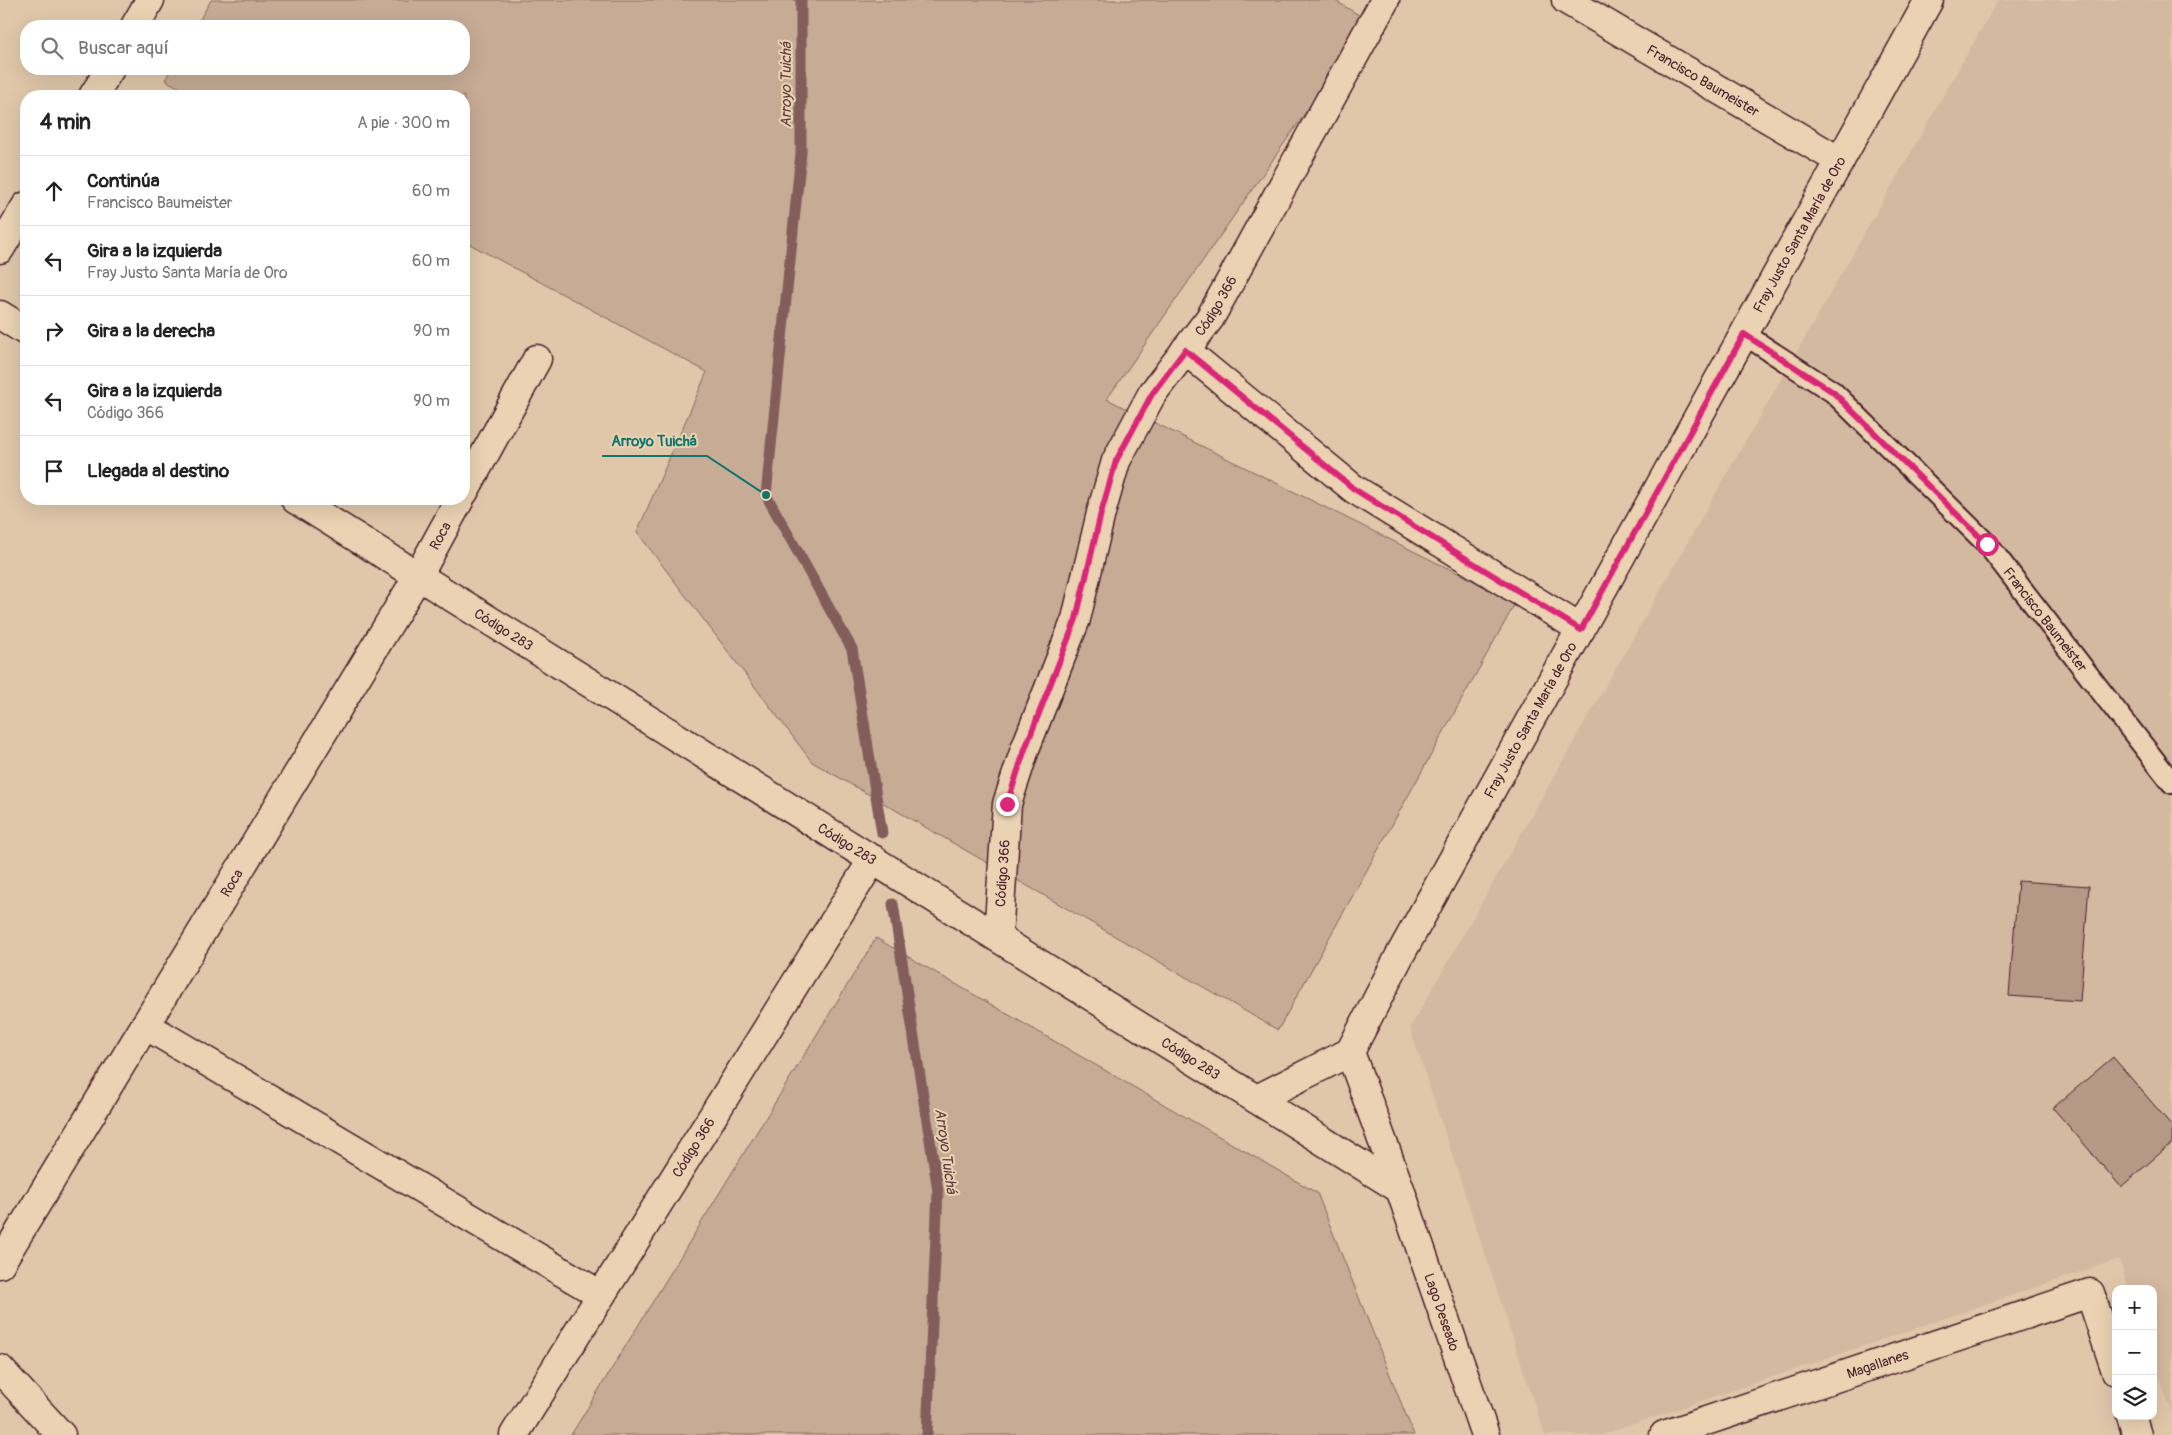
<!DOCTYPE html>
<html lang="es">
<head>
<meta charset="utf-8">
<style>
  body { margin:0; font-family:Pangolin,sans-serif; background:#f2f2f2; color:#222 }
  .controls { position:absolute; right:15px; bottom:15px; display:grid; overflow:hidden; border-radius:10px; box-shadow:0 5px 20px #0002 }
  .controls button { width:45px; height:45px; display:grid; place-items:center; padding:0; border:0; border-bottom:1px solid #e0e0e0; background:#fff; color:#222; font:25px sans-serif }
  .stop { position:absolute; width:15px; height:15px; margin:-11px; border:4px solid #db2777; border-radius:50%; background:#fff }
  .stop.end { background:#db2777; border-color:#fff; box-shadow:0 1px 5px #0008 }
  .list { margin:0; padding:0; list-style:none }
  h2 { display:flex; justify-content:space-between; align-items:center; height:65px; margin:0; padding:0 20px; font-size:21px }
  h2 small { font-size:16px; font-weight:400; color:#767676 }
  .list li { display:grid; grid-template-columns:32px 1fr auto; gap:15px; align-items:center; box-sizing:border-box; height:70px; padding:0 20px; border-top:1px solid #e0e0e0 }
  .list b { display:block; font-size:19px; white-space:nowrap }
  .list p { margin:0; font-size:16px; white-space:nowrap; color:#767676 }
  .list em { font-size:16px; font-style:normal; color:#767676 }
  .icon { flex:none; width:28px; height:28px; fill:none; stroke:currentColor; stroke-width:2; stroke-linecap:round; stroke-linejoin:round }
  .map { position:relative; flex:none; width:2172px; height:1435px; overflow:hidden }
  .search { position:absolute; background:#fff; box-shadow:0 5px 20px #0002; left:20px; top:20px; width:450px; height:55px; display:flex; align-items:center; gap:12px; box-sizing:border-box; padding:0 18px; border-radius:20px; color:#767676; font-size:19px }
  .panel { position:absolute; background:#fff; box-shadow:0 5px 20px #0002; left:20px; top:90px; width:450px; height:415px; border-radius:20px }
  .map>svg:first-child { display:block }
  .built { fill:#d3b99f }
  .green { fill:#c7ab95; stroke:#886560 }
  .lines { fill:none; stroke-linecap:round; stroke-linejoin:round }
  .stream { stroke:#825d5a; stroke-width:11 }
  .building { fill:#b69886; stroke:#4a1f2b }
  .service-casing { stroke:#4a1f2b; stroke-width:24 }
  .minor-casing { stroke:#4a1f2b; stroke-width:31 }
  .service { stroke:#ead2b2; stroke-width:20 }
  .minor { stroke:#ead2b2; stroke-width:28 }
  .route { stroke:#db2777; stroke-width:6 }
  .labels { text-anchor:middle; stroke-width:4; stroke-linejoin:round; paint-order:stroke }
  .street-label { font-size:14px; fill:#4a1f2b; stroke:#ead2b2 }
  .water-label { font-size:15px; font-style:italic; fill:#61393f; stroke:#ead2b2 }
  .leader { fill:none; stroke:#0f766e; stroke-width:2 }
  .callout-dot { fill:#0f766e; stroke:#ead2b2; stroke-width:2 }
  .callout-label { font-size:15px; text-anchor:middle; font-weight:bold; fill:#0f766e; stroke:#ead2b2; stroke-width:4; stroke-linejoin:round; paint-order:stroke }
</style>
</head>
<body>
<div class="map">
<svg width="2172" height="1435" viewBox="0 0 2172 1435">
  <rect width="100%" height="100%" fill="#e0c7aa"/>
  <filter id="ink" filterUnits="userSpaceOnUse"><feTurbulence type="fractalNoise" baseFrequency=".02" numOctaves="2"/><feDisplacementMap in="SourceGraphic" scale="10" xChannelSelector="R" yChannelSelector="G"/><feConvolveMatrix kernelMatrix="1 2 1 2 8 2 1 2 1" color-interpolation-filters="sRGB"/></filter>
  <g filter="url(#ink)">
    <path class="built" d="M1998,0H2172V1413L2153,1358V1289H2129L2119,1259L1601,1435H1545L1410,1028Z"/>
    <path class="green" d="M211,0H1334L1369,21L1107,399L1516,602L1278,1030L812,762L637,532L707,372L464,241V96H195L165,80L171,69H464V26H196Z
      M876,938L1317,1193L1414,1435H571Z"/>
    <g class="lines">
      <path class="stream" d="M801,0V153L766,495L852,649L882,833
        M893,904L938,1191L927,1435"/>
    </g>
    <path class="building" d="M2018,881L2089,886L2080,1001L2009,996Z
      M2113,1057L2172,1126V1143L2121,1187L2053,1108Z"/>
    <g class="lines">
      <defs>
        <g id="service">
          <path id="s1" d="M1744,334L1833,392L1987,544L2172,783"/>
        </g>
        <g id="minor">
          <path id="s2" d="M1566,0L1840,161"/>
          <path d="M135,26L150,0"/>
          <path d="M93,96L110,69"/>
          <path d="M0,249L26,206"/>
          <path d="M0,315L26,331"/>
          <path d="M1185,350L1354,489L1581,629"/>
          <path d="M464,492L537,359"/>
          <path id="s3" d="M295,499L1400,1189"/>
          <path id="s4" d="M998,937L1007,804L1025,749L1076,619L1101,513L1116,461L1152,394L1210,318L1385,0"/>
          <path d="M145,1025L601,1295"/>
          <path d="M1257,1099L1350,1052"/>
          <path id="s5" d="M0,1264L418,576L460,499"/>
          <path d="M0,1369L61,1435"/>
          <path d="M2131,1416L2137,1435"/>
          <path id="s6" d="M514,1435L873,859"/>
          <path id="s7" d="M1485,1435L1400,1189L1350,1052L1400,955L1929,0"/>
          <path id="s8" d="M1664,1435L2090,1293L2116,1371"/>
        </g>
      </defs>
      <use href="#service" class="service-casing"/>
      <use href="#minor" class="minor-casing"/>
      <use href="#service" class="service"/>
      <use href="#minor" class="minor"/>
    </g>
  </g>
  <g class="lines" filter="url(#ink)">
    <path class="route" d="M1007,804L1025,749L1076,619L1101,513L1116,461L1152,394L1185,350L1354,489L1581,630L1744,334L1833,392L1987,544"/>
  </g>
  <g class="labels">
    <g class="street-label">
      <text dy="5" stroke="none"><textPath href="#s2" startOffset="159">Francisco Baumeister</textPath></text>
      <text dy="5" stroke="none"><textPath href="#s7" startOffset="1339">Fray Justo Santa María de Oro</textPath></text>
      <text dy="5" stroke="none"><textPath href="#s4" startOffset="679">Código 366</textPath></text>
      <text dy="5" stroke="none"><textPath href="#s5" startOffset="851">Roca</textPath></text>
      <text dy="5" stroke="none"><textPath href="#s1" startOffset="418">Francisco Baumeister</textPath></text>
      <text dy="5" stroke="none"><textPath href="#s3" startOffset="246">Código 283</textPath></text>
      <text dy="5" stroke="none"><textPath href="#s7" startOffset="784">Fray Justo Santa María de Oro</textPath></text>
      <text dy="5" stroke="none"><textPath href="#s3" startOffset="651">Código 283</textPath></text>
      <text dy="5" stroke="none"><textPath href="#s4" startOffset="64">Código 366</textPath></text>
      <text dy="5" stroke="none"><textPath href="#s5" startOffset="446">Roca</textPath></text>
      <text dy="5" stroke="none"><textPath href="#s3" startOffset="1056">Código 283</textPath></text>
      <text dy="5" stroke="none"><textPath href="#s6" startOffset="339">Código 366</textPath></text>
      <text transform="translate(1442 1312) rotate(71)" y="5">Lago Deseado</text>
      <text dy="5" stroke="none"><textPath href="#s8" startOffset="225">Magallanes</textPath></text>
    </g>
    <g class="water-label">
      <text transform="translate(786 85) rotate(-90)" y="5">Arroyo Tuichá</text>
      <text transform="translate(946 1151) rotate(82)" y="5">Arroyo Tuichá</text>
    </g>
  </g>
  <path class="leader" d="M766 495L707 456H602"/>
  <circle class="callout-dot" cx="766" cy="495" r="5"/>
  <g class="callout-label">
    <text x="654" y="446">Arroyo Tuichá</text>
  </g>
</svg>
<div class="controls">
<button>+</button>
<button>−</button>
<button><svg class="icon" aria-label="layers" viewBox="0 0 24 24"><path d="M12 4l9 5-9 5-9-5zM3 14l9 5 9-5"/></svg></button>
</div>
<div class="stop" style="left:1987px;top:544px"></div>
<div class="stop end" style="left:1007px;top:804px"></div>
<div class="search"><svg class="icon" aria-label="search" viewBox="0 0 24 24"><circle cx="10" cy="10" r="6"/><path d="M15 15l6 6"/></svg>Buscar aquí</div>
<section class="panel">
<h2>4 min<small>A pie · 300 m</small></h2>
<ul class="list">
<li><svg class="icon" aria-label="ahead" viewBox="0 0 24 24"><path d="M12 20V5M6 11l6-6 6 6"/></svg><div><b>Continúa</b><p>Francisco Baumeister</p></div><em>60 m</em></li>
<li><svg class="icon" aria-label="left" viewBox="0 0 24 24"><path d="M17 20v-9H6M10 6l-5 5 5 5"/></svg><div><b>Gira a la izquierda</b><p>Fray Justo Santa María de Oro</p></div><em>60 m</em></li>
<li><svg class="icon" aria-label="right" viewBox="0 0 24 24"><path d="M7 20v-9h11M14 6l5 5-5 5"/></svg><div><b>Gira a la derecha</b></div><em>90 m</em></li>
<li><svg class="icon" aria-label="left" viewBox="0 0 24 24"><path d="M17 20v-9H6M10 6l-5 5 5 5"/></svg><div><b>Gira a la izquierda</b><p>Código 366</p></div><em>90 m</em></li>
<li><svg class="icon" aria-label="arrive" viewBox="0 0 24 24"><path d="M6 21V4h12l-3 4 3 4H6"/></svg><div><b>Llegada al destino</b></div></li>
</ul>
</section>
</div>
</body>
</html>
